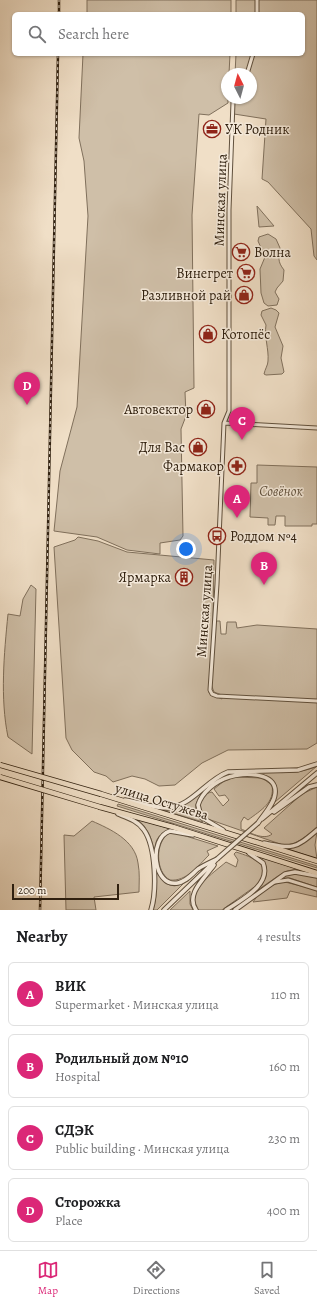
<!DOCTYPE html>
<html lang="en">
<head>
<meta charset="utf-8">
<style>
  body { margin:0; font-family:Alegreya,serif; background:#f6f6f6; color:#202124 }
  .compass { position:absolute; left:221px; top:68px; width:36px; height:36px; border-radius:50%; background:#fff; box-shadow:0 1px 3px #0004; rotate:354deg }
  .scale { position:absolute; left:12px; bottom:10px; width:107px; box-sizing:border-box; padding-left:4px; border:2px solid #30200f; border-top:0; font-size:11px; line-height:14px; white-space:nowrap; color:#30200f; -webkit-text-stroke:3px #f5eadb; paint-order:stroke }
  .you { position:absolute; left:186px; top:549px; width:14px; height:14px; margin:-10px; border:3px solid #fff; border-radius:50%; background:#1a73e8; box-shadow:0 0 0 6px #1a73e833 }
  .badge { display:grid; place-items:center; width:26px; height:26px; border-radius:50%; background:#db2777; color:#fff; font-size:13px; font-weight:700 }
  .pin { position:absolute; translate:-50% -33px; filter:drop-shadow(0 1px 2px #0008) }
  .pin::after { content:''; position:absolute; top:21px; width:14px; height:12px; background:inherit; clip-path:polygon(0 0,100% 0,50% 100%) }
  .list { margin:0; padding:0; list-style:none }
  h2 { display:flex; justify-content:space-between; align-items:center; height:52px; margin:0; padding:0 16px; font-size:17px }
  h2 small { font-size:13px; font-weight:400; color:#757577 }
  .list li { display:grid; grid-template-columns:26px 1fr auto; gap:12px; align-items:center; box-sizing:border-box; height:64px; margin:0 8px 8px; padding:0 8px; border:1px solid #e0e0e0; border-radius:6px }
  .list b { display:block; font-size:15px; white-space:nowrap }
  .list p { margin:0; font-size:13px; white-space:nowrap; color:#757577 }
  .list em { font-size:13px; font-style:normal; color:#757577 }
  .icon { flex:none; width:22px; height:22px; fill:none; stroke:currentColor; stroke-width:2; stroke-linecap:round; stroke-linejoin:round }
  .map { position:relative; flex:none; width:317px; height:910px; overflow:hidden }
  .search { position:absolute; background:#fff; box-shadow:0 1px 3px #0004; left:12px; right:12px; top:12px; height:44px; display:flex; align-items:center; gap:10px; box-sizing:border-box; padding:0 14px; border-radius:6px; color:#757577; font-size:15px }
  .sheet { height:340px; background:#fff }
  nav { display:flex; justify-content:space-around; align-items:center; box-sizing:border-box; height:56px; border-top:1px solid #e0e0e0; background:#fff; font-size:11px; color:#757577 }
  nav a { display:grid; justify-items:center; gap:2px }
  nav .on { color:#db2777 }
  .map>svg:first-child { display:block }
  .green { fill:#cfbfa8; stroke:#80705c }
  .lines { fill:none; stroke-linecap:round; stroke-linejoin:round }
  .minor-casing { stroke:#60503d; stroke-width:5 }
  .tertiary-casing { stroke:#60503d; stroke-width:5.5 }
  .primary-casing { stroke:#30200f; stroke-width:6 }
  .minor { stroke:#f5eadb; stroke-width:3 }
  .tertiary { stroke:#f5eadb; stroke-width:3.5 }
  .primary { stroke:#f0dfc7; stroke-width:4.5 }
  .rail-casing { stroke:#30200f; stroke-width:2.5 }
  .rail { stroke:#f5eadb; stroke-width:1; stroke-dasharray:3; stroke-linecap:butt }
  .tertiary-bridge-casing { stroke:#60503d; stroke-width:5.5; stroke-linecap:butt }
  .primary-bridge-casing { stroke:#30200f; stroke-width:6; stroke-linecap:butt }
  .tertiary-bridge { stroke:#f5eadb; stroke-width:3.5 }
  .primary-bridge { stroke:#f0dfc7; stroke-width:4.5 }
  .labels { text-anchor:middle; stroke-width:3; stroke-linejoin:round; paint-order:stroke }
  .poi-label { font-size:14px; fill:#30200f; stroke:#f5eadb; text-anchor:end }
  .street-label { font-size:14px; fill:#30200f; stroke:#f5eadb }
  .park-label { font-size:14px; font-style:italic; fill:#60503d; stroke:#f5eadb }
</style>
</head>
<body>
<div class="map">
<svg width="317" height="910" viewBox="0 0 317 910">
  <rect width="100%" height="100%" fill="#f0dfc7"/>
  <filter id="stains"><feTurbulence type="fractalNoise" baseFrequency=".005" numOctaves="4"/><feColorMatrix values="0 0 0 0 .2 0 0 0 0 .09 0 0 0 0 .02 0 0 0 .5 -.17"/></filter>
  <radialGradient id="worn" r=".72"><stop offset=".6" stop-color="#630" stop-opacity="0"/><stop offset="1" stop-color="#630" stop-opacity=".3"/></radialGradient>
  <path class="green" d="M87,0H231V14H87Z
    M236,0H317V260L314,256L311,229L268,182L262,179L266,119L234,114V98H251V74H235L236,54H303V14H236Z
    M83,54H230L229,74H227L228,103L209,115L199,114L192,215L194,388L185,392L186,416L181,429L183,536L180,540L160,543V554L127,550L97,537L54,531L60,471L77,407L88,216L84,161L79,138Z
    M257,206L274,226L259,227Z
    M268,234L276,239L280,248C279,258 277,261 284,270L283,281L277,288L275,292L279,299L277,305L268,306L264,303L261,293L260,269L265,257L258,241L259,237Z
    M271,308L276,310L279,313L275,327L283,346L281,358L284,372L282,374L266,375L264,374C265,369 268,365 268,361C269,349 264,337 266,325L261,315L262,311Z
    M257,465L317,467V524H312V526H285V516H276L275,525H268V518L250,517L251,483H257Z
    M78,537L98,541L127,552L214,560L213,620L209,686V693L222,699V695L214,692L211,684L214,621H220L221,634H226L227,622H236L237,628L257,625L317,629V743L307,749L228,750L202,763L175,785L159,786L145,779L132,776L113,782L106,776L94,772L72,750L66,738L54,547L75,540Z
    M31,585L36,589L32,754L8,737C0,698 4,654 8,614L20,616L23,599Z
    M317,766L275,802C281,776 269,774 246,774C239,774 231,773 224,776C208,783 183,807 203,822L162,810C190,811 204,780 228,774C257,766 286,780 317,766Z
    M235,777L262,778L272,785C275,803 261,810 248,820L244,817L241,822V829C249,832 264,841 272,834L264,828L302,794L317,787V827C306,836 298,845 283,845L205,818C197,810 199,794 212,792L223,806L229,800L225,795L219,796L214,789L224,781Z
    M118,804L317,866V868L117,806Z
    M131,817L171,829C166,831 161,833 158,838C152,846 156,877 165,883C171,887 178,884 183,884L157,910H153C159,893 157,850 149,834C145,826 139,821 131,817Z
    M92,821C110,829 135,840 138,863C140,873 139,883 139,892L94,897L96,910H66L64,835L74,836Z
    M317,832L315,845L317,859L288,849L301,845Z
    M169,833H176L218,846L207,851L209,855C199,865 186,882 170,880C155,872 155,842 169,833Z
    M236,852C252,857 275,865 257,885L222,910H198C183,892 215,872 226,862L236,867L238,860L234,854Z
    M257,856L298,869L287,871L278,876L229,910C244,899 270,888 266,866Z
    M293,873L317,878V887L290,878H280Z
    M285,882L317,890V897L290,891L287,898L253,902C260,891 273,883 285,882Z
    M190,891V904L193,910H170Z"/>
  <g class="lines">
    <defs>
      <path id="minor" d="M257,14V0
        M247,74L253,54
        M235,98L233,102L229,210V411L224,423L217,584L210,690L212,694L217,696L317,701
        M224,423L317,428
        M275,882L288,880L317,889"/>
      <path id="tertiary" d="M125,800C138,802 154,808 167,808C191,807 206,780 228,772L298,770L317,764
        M274,812L309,787L317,785
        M118,814C128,818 138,821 144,830C156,847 157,891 151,910
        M262,819L317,773
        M223,830L201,817L198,805C202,792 216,781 229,777C243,772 278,772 275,794C274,804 264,814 258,823
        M193,835L170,831C148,838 153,888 178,883C187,881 191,875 198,869C204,865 211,862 217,859
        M264,843C293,849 295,849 317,830
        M164,910L215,861
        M196,910C185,894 205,878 214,865
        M226,910C241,900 272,885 263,863L249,853
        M235,910L285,874L295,872L317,876"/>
      <path id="primary" d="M101,794L317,861
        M100,807L173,827L317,873"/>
    </defs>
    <use href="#minor" class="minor-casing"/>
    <use href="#tertiary" class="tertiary-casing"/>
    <use href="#primary" class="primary-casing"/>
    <use href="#minor" class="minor"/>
    <use href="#tertiary" class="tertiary"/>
    <use href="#primary" class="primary"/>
    <defs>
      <path id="rail" d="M59,14V0
        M40,910L58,54"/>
    </defs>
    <use href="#rail" class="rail-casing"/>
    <use href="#rail" class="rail"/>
    <defs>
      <path id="tertiary-bridge" d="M217,859L258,823"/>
      <path id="primary-bridge" d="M0,765L101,794
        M0,777L100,807"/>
    </defs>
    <use href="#tertiary-bridge" class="tertiary-bridge-casing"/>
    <use href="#primary-bridge" class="primary-bridge-casing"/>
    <use href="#tertiary-bridge" class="tertiary-bridge"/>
    <use href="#primary-bridge" class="primary-bridge"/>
  </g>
  <defs>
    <symbol id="office-ring" viewBox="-11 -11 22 22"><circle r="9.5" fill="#f5eadb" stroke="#8f2418" stroke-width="1.5"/><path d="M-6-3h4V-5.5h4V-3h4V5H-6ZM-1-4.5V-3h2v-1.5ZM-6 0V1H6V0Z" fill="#8f2418"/></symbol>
    <symbol id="supermarket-ring" viewBox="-11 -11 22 22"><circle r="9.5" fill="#f5eadb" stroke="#8f2418" stroke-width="1.5"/><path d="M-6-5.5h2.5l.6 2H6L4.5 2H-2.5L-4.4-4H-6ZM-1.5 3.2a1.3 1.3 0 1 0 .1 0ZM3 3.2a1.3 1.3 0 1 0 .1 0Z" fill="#8f2418"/></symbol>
    <symbol id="shop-ring" viewBox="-11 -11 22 22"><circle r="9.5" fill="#f5eadb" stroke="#8f2418" stroke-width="1.5"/><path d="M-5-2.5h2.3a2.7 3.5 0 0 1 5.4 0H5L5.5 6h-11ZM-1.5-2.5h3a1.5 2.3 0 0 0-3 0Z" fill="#8f2418"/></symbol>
    <symbol id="pharmacy-ring" viewBox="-11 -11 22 22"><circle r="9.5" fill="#f5eadb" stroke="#8f2418" stroke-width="1.5"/><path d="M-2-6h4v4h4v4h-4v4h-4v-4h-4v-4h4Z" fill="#8f2418"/></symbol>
    <symbol id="bus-ring" viewBox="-11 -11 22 22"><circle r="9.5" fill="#f5eadb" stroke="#8f2418" stroke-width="1.5"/><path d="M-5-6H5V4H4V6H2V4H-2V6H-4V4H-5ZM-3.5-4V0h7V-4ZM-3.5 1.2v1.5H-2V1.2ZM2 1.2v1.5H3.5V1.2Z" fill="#8f2418"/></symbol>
    <symbol id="building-ring" viewBox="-11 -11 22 22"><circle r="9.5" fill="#f5eadb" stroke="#8f2418" stroke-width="1.5"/><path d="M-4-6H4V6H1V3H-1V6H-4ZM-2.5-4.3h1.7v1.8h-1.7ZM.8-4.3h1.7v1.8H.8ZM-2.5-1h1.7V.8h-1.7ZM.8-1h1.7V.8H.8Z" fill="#8f2418"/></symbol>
  </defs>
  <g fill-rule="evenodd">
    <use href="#office-ring" x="202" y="119" width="20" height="20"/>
    <use href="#supermarket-ring" x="231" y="242" width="20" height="20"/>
    <use href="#supermarket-ring" x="236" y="263" width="20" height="20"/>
    <use href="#shop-ring" x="234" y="285" width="20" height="20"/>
    <use href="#shop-ring" x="198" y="324" width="20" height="20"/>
    <use href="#shop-ring" x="196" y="399" width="20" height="20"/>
    <use href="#shop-ring" x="188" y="437" width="20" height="20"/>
    <use href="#pharmacy-ring" x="227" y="456" width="20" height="20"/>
    <use href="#bus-ring" x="207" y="526" width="20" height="20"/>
    <use href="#building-ring" x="174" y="567" width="20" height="20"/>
  </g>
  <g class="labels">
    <g class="poi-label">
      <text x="225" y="134" text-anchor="start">УК Родник</text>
      <text x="254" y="257" text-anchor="start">Волна</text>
      <text x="233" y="278">Винегрет</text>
      <text x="231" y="300">Разливной рай</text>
      <text x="221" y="339" text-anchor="start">Котопёс</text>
      <text x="193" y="414">Автовектор</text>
      <text x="185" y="452">Для Вас</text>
      <text x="224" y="471">Фармакор</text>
      <text x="230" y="541" text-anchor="start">Роддом №4</text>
      <text x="171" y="582">Ярмарка</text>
    </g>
    <g class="street-label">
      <text transform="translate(220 200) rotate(-88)" y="5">Минская улица</text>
      <text transform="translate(204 611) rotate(-86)" y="5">Минская улица</text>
      <text transform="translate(162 801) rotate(17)" y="5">улица Остужева</text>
    </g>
    <g class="park-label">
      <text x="281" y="496">Совёнок</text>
    </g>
  </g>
  <rect width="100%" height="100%" filter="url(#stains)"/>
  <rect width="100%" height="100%" fill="url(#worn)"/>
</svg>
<svg class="compass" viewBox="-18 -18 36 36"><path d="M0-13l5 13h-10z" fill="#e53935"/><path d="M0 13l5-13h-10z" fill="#757577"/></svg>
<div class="scale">200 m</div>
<div class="you"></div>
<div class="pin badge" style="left:237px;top:518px">A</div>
<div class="pin badge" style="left:264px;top:585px">B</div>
<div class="pin badge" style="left:242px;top:440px">C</div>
<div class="pin badge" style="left:27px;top:405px">D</div>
<div class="search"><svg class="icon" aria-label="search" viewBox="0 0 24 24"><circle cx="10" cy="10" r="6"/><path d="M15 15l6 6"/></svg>Search here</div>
</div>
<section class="sheet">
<h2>Nearby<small>4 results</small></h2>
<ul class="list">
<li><span class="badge">A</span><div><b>ВИК</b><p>Supermarket · Минская улица</p></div><em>110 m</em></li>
<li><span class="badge">B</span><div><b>Родильный дом №10</b><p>Hospital</p></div><em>160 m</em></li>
<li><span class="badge">C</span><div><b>СДЭК</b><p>Public building · Минская улица</p></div><em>230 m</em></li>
<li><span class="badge">D</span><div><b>Сторожка</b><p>Place</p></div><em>400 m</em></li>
</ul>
</section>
<nav>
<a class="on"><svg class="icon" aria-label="map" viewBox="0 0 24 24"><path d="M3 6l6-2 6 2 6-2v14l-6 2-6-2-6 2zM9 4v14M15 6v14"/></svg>Map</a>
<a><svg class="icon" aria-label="directions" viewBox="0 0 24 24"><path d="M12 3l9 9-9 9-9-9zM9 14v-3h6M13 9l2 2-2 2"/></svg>Directions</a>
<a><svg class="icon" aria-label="saved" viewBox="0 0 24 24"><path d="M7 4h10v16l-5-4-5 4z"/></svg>Saved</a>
</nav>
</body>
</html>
